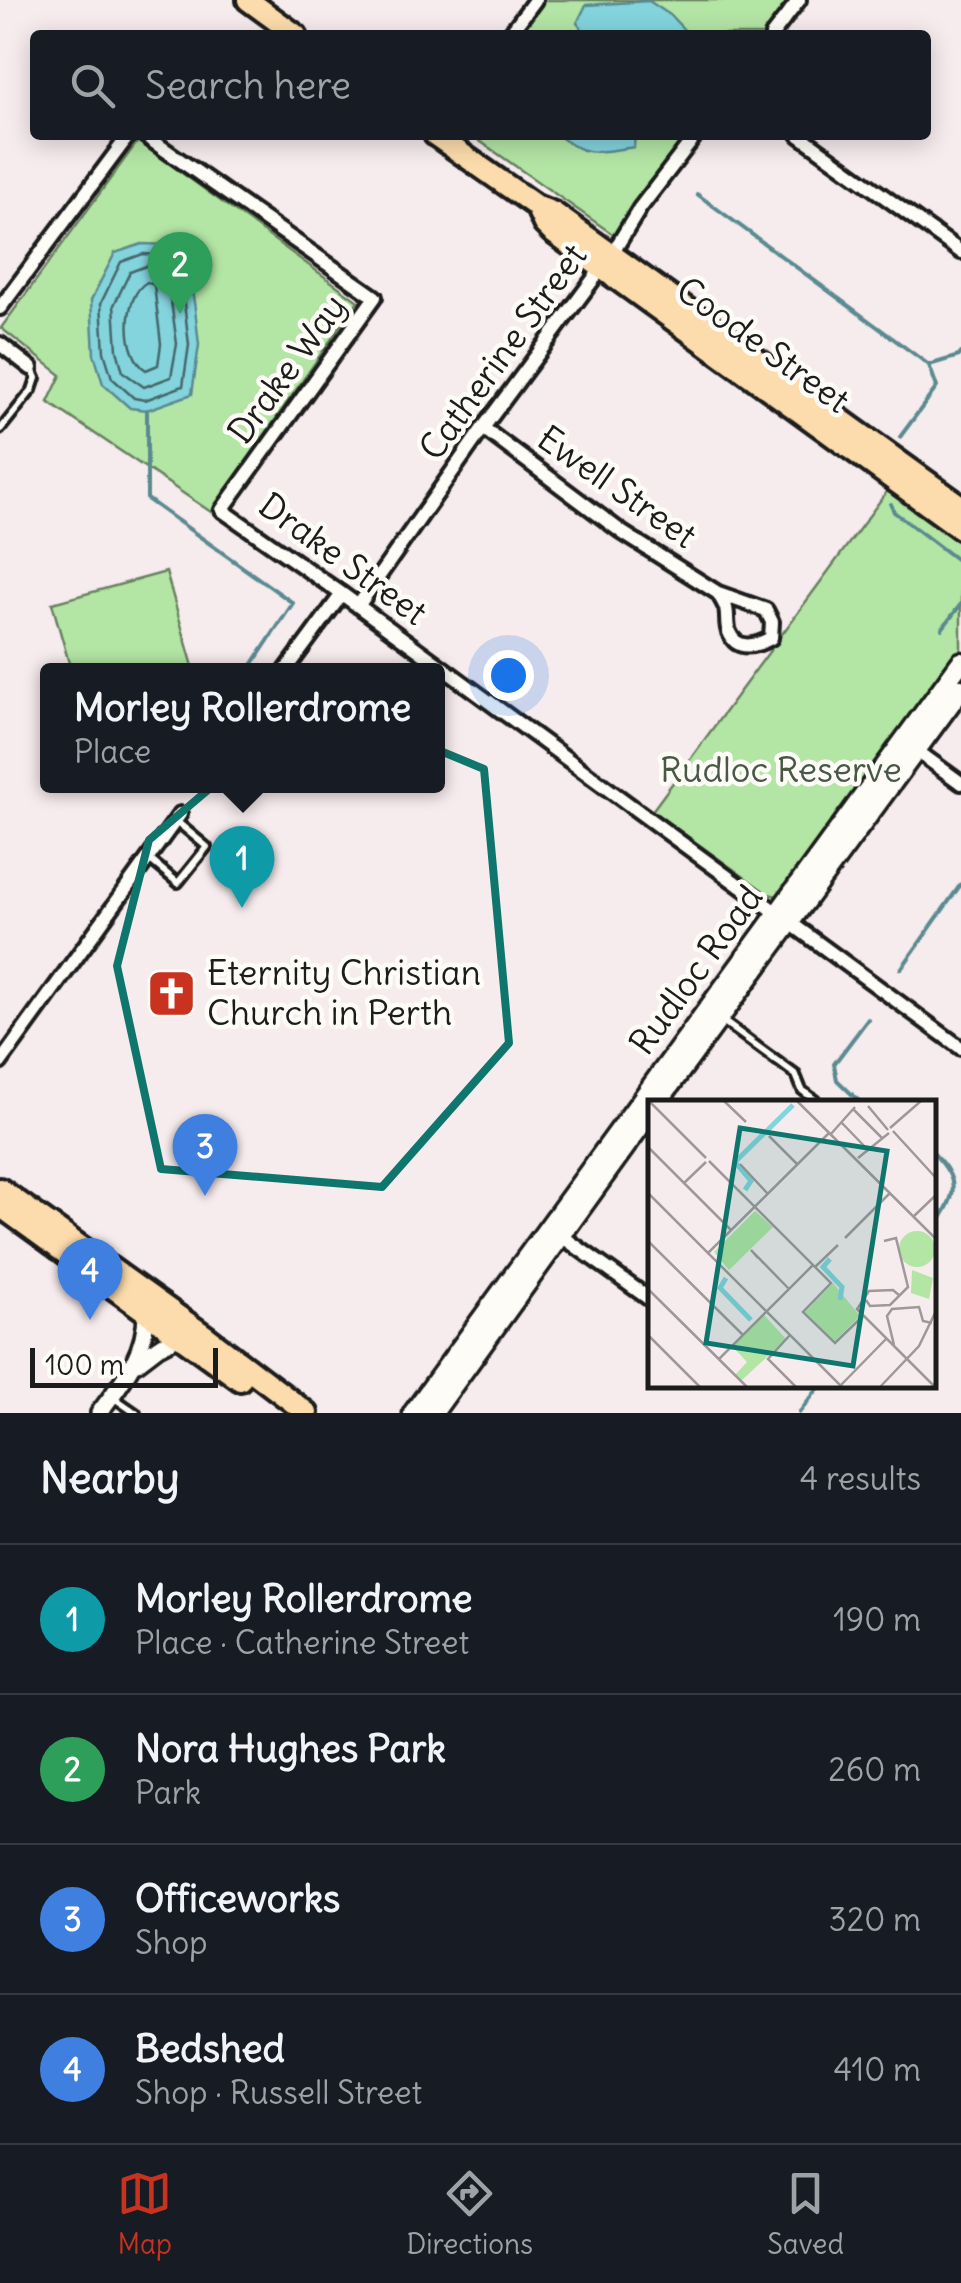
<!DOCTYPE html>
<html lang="en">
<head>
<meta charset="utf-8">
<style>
  body { margin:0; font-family:Delius,sans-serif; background:#242831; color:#f1f3f6 }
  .scale { position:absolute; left:30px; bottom:25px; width:188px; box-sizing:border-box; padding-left:10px; border:5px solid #1c1c1c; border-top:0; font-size:28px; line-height:35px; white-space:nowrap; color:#1c1c1c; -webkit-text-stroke:8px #fdfcf7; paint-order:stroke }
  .you { position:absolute; left:508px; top:675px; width:35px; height:35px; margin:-25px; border:8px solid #fff; border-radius:50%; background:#1a73e8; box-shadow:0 0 0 15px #1a73e833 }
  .badge { display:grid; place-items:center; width:65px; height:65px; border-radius:50%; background:#c8321e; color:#fff; font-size:32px; font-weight:700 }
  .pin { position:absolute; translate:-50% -82px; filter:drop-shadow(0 2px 5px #0008) }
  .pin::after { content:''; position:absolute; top:52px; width:35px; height:30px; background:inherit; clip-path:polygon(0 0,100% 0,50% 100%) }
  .popup { position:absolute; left:40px; top:663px; width:405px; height:130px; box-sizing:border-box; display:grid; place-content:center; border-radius:10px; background:#171b24; filter:drop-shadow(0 2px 8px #0005); font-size:32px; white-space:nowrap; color:#9ea1a6 }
  .popup b { font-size:38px; color:#f1f3f6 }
  .popup::after { content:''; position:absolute; left:50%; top:100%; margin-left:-20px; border:20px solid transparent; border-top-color:#171b24 }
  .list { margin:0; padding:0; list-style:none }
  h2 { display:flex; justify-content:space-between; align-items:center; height:130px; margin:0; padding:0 40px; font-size:42px }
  h2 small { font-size:32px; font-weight:400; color:#9ea1a6 }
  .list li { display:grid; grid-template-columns:65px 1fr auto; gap:30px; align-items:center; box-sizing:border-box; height:150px; padding:0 40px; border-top:2px solid #363941 }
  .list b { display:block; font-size:38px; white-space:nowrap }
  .list p { margin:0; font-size:32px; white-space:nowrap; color:#9ea1a6 }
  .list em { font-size:32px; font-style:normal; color:#9ea1a6 }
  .icon { flex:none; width:55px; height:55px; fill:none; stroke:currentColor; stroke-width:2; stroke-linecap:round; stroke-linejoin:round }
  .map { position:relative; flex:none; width:961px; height:1413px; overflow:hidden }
  .search { position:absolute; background:#171b24; box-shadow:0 5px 25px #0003; left:30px; right:30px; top:30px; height:110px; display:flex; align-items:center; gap:25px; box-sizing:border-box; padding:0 35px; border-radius:10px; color:#9ea1a6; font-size:38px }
  .sheet { height:730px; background:#171b24 }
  nav { display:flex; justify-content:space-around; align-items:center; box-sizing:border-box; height:140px; border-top:2px solid #363941; background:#171b24; font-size:28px; color:#9ea1a6 }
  nav a { display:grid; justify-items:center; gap:5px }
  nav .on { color:#c8321e }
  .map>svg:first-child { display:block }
  .green { fill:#b3e5a5; stroke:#688060; stroke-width:2.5 }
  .water { fill:#83d4dd; stroke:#5a8a90; stroke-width:2.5 }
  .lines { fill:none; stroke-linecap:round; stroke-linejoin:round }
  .shore { stroke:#456669; stroke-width:2.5 }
  .stream { stroke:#5a8a90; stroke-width:4 }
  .service-casing { stroke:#1c1c1c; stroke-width:14 }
  .minor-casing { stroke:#1c1c1c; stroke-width:20 }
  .tertiary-casing { stroke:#1c1c1c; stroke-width:22 }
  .secondary-casing { stroke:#1c1c1c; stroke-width:25 }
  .primary-casing { stroke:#1c1c1c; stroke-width:28 }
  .service { stroke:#fdfcf7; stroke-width:6 }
  .minor { stroke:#fdfcf7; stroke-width:12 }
  .tertiary { stroke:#fdfcf7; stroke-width:15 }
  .secondary { stroke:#fdfcf7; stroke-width:18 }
  .primary { stroke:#fcdcac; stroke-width:20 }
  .marked { fill:none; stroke:#0f766e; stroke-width:8; stroke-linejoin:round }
  .labels { text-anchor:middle; stroke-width:9; stroke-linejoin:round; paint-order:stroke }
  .street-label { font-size:35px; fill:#1c1c1c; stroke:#fdfcf7 }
  .park-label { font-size:35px; fill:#495845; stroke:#fdfcf7 }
  .poi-label { font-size:35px; fill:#1c1c1c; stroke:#fdfcf7; text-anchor:start }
  .inset-river { fill:none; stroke:#83d4dd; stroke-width:5 }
  .inset-road { fill:none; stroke:#9f9899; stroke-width:2.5 }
  .view { fill:#0f766e; fill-opacity:0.15; stroke:#0f766e; stroke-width:5 }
  .inset-edge { fill:none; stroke:#1c1c1c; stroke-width:5 }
</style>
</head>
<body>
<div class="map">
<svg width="961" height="1413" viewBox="0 0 961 1413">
  <rect width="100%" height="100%" fill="#f6ebed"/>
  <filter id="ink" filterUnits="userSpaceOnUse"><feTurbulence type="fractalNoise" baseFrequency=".01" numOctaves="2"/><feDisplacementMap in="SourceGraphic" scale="20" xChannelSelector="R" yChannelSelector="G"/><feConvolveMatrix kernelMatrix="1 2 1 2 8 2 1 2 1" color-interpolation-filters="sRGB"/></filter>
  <g filter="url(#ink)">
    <path class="green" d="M541,0H789L795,5L772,35H514Z
      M471,135H696L621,240Z
      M138,141L358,301L211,512L48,402L61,375L1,328Z
      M888,490L961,542V656L782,897L768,894L652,811Z
      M166,572L194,670H71L52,603Z"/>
    <path class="water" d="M649,1L670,15L689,35H587L577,23L586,5Z
      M558,135H635L634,147C601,152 584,158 558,135Z
      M142,244L172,245L188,263L195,309L199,345L192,394L147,410L130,408L103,384L94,354L91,300L115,253Z"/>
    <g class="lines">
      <path class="shore" d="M143,254L167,255L179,268L185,311L189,345L183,386L145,400L134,398L112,378L104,352L101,303L121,262Z
        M146,266L161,267L167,273L177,344L171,377L144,387L123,372L117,350L114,305L130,272Z
        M147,282L154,285L161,344L158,365L146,370C123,356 122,296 147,282Z"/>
      <path class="stream" d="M697,194L929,365L937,387L900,437
        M929,365L959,356L961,353
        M147,410V499L293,603L252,665
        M891,504L894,512L961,563
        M942,629L961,604
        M901,969L961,884
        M861,1103L837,1080L834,1064L868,1019
        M934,1154C961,1181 957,1196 934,1228
        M799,1413L820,1386"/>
      <defs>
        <path id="service" d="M0,430L32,390L36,378L32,369
          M148,858L178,883L207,847L176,821
          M720,1019L796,1075L802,1090L819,1103
          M113,1397L136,1413"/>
        <path id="minor" d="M509,35L535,0
          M772,35L799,0
          M144,135L375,297L222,510L342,594L961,1048
          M799,135L961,252
          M0,308L129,135
          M0,344L31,368
          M483,428L623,533L718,593L766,610L772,622L771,638C756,646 737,652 729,632C726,625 728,616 726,608C724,603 721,598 718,593
          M358,606L483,428L612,254L640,208L696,135
          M286,670L342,594
          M910,746L961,783
          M0,1063L180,814
          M556,1232L651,1300"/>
        <path id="tertiary" d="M137,1363L158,1347L179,1336
          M99,1413C123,1381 146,1354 146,1312"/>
        <path id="secondary" d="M657,1103L961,689
          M413,1413L961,662
          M433,1413L651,1111"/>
        <path id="primary" d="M248,0L296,35
          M435,135L536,206L554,213L961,506
          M536,206L544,224L552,232L961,529
          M0,1189L207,1337L307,1413
          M0,1206L240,1380"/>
      </defs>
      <use href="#service" class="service-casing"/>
      <use href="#minor" class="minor-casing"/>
      <use href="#tertiary" class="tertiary-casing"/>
      <use href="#secondary" class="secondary-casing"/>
      <use href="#primary" class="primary-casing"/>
      <use href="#service" class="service"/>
      <use href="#minor" class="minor"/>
      <use href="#tertiary" class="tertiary"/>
      <use href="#secondary" class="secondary"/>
      <use href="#primary" class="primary"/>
    </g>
  </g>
  <path class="marked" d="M315,699L484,769L509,1043L382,1187L161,1169L117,966L149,840Z"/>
  <defs>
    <symbol id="church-square" viewBox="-11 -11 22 22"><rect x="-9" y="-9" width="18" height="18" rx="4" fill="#c8321e" stroke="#fdfcf7"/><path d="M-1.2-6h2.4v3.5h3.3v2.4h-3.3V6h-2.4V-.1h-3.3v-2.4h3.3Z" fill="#fff"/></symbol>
  </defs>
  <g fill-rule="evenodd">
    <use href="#church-square" x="144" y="966" width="55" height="55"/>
  </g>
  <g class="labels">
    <g class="street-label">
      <text transform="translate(763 345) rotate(36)" y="12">Coode Street</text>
      <text transform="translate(503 352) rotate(-54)" y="12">Catherine Street</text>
      <text transform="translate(287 369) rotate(-54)" y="12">Drake Way</text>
      <text transform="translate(617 487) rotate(35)" y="12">Ewell Street</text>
      <text transform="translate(343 559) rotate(36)" y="12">Drake Street</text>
      <text transform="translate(696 970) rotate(-54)" y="12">Rudloc Road</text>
    </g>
    <g class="park-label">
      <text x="781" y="782">Rudloc Reserve</text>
    </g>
    <g class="poi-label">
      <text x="207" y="985">Eternity Christian<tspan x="207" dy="40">Church in Perth</tspan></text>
    </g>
  </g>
  <g transform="translate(648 1100)">
    <rect width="288" height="288" fill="#f6ebed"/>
    <path d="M107,111L125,127L81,170L66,152ZM251 149a18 18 0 1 1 36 0a18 18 0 1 1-36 0ZM264,170L285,178L281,199L263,193ZM185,183L212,216L187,241L157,212ZM116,215L138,239L93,281L87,275L99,262L84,246Z" fill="#b3e5a5"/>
    <path class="inset-river" d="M97,90L103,81L87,62L145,5M182,159L175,167L194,187L192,200M78,178L72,188L103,220"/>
    <path class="inset-road" d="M1,1L58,58M76,1L98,22M149,1L288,139M220,6L240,30M205,9L234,38M193,22L221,51M242,28L273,1M245,31L288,78M182,35L207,7M121,36L150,65M0,47L84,131M210,58L241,33M61,61L183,183L155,212L187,243L215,216M92,64L120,94M36,83L58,62M0,93L194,287M265,117L288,95M197,138L242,93M0,141L95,235M59,154L181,33M110,158L103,150L141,189M167,167L190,145M0,189L99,287M252,196L245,190L221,191L209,209L287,287M218,200L222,206L242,205L260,187L248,138L236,141M0,235L52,287M142,235L120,259L148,287M246,245L239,216L244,209L271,207L275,221L284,223M71,259L165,165M192,286L238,239M232,287L271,246L288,211"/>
    <path class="view" d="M92,28L239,51L205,266L58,243Z"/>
    <rect width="288" height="288" class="inset-edge"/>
  </g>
</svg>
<div class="scale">100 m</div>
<div class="you"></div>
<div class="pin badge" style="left:242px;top:908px;background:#0f9aa8">1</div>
<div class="popup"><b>Morley Rollerdrome</b>Place</div>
<div class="pin badge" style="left:180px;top:314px;background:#2e9e5b">2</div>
<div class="pin badge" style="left:205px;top:1196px;background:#3f7fe0">3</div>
<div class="pin badge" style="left:90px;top:1320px;background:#3f7fe0">4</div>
<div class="search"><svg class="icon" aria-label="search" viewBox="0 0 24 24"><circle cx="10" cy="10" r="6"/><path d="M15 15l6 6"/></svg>Search here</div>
</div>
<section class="sheet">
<h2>Nearby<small>4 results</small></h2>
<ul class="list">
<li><span class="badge" style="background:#0f9aa8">1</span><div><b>Morley Rollerdrome</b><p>Place · Catherine Street</p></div><em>190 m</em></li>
<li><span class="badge" style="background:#2e9e5b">2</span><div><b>Nora Hughes Park</b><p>Park</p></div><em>260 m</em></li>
<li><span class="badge" style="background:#3f7fe0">3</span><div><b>Officeworks</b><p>Shop</p></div><em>320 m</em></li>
<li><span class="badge" style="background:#3f7fe0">4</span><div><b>Bedshed</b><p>Shop · Russell Street</p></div><em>410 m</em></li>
</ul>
</section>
<nav>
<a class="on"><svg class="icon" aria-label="map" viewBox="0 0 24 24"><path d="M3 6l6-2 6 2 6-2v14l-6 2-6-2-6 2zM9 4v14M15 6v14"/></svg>Map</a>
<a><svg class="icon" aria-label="directions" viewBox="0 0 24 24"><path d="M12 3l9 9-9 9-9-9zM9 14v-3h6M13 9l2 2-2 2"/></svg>Directions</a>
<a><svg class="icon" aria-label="saved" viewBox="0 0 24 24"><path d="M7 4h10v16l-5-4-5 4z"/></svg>Saved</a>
</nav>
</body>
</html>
